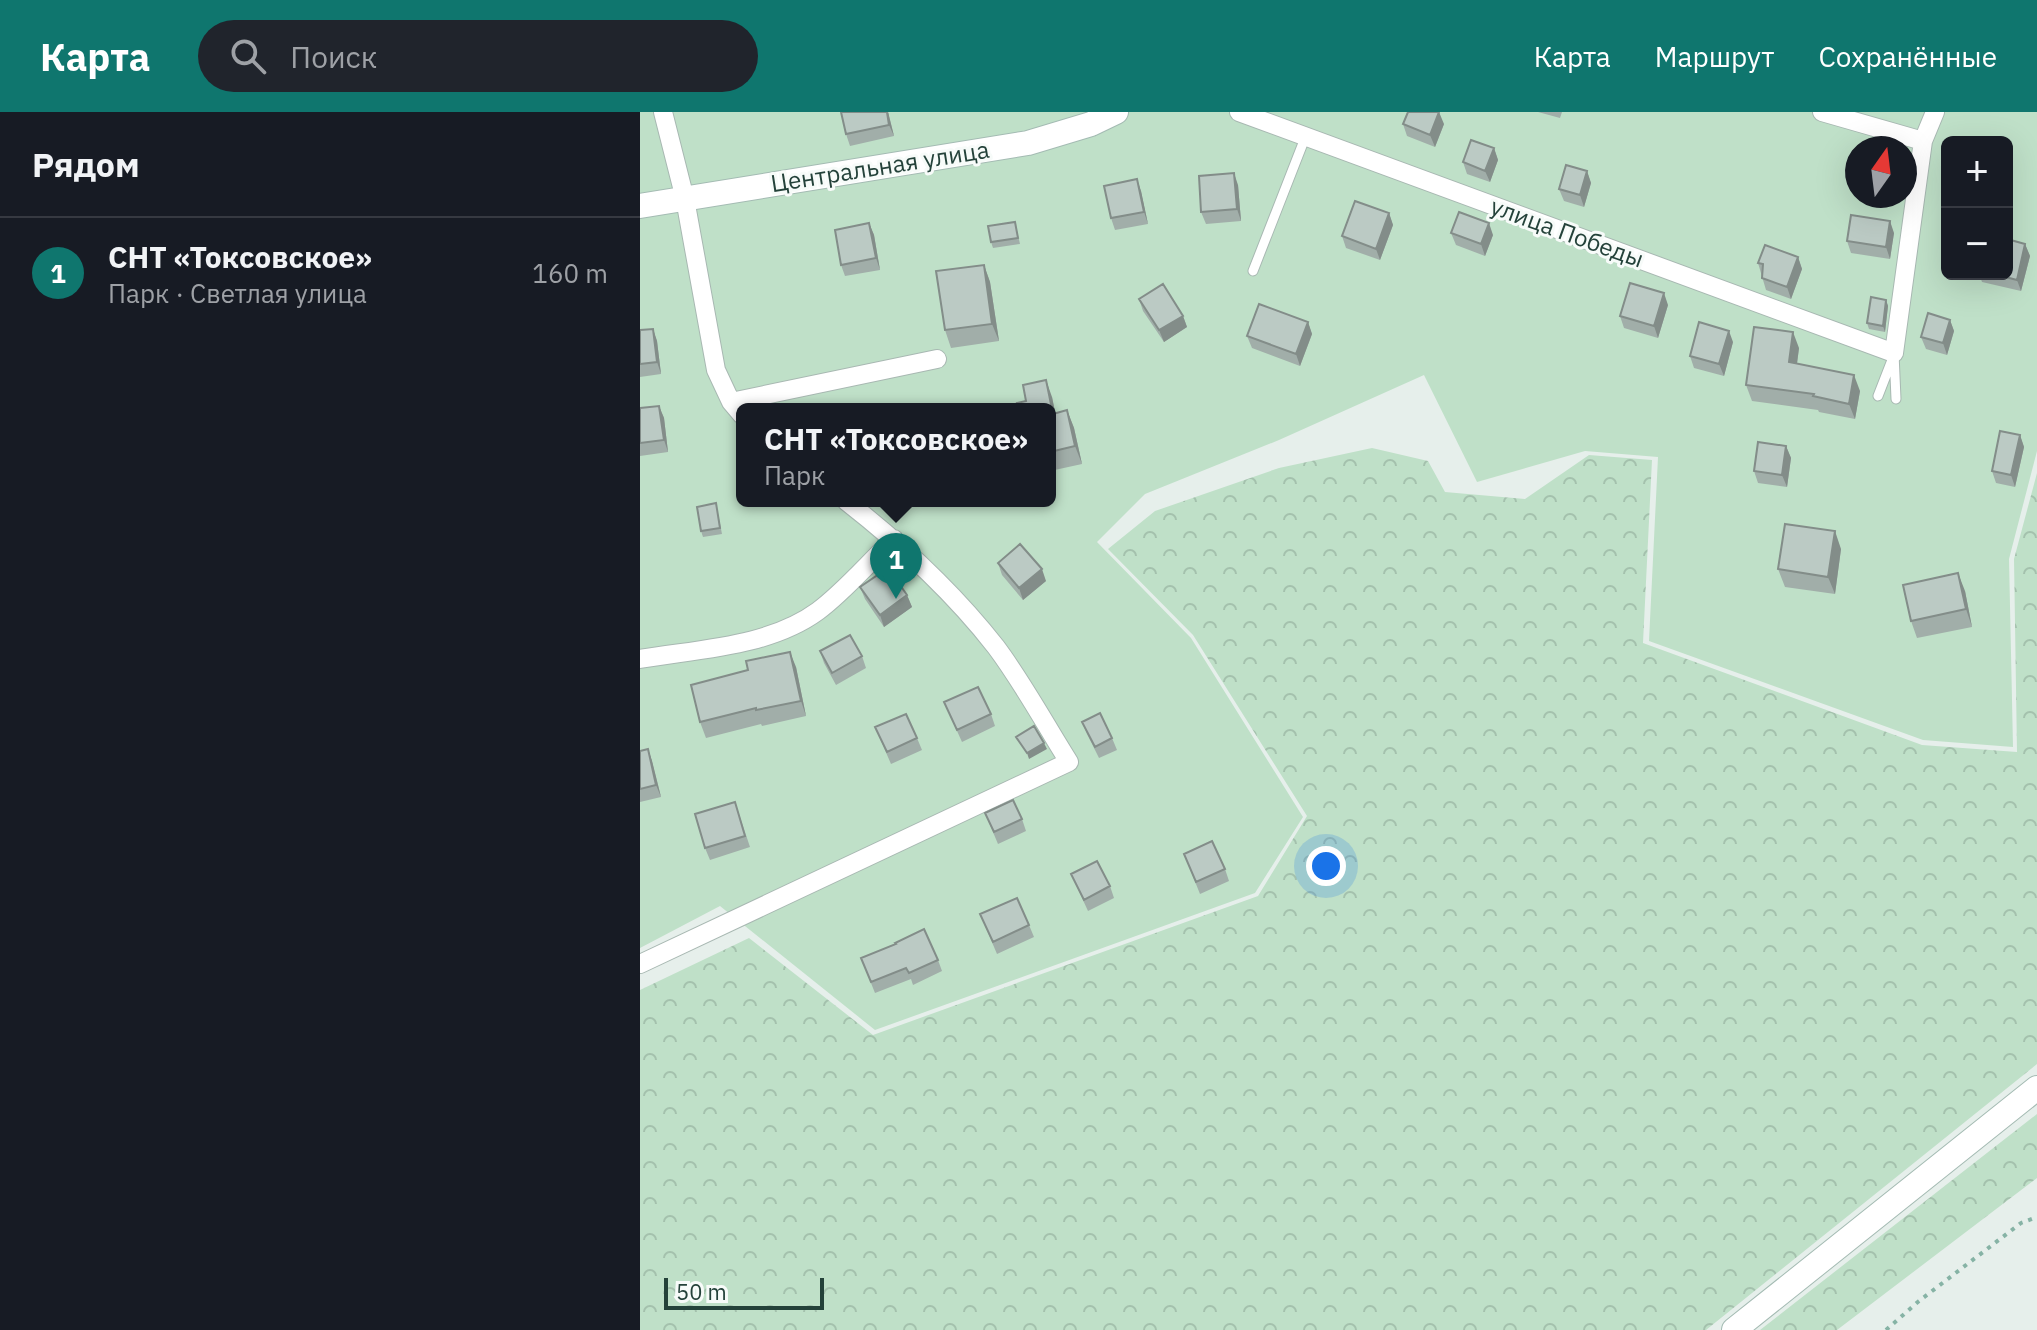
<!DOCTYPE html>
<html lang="ru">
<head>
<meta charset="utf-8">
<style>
  body { margin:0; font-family:"IBM Plex Sans",sans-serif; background:#20242c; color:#f1f3f6 }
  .controls { position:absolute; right:24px; top:24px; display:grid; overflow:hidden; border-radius:12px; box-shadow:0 8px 32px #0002 }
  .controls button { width:72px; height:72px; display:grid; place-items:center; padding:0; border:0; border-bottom:2px solid #363941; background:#171b24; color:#f1f3f6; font:40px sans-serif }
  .compass { position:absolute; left:1205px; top:24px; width:72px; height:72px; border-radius:50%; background:#171b24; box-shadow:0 8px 32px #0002; rotate:14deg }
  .scale { position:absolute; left:24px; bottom:20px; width:160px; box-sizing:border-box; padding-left:8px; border:4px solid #24423a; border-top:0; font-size:22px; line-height:28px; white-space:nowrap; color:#24423a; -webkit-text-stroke:6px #f7fbf9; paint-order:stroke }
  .you { position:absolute; left:686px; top:754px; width:28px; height:28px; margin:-20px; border:6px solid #fff; border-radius:50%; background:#1a73e8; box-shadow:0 0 0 12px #1a73e833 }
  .badge { display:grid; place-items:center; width:52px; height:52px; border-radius:50%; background:#0f766e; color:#fff; font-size:26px; font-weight:700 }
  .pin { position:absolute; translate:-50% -66px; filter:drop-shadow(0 2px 4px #0008) }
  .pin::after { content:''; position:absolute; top:42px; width:28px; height:24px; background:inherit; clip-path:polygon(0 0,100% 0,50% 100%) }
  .popup { position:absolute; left:96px; top:291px; width:320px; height:104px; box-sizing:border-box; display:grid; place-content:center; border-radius:12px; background:#171b24; filter:drop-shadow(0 2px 6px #0005); font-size:26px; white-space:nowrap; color:#9ea1a6 }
  .popup b { font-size:30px; color:#f1f3f6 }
  .popup::after { content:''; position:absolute; left:50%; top:100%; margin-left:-16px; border:16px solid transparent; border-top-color:#171b24 }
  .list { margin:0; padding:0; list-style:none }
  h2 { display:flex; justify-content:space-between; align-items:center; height:104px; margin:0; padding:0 32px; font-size:34px }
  h2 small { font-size:26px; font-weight:400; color:#9ea1a6 }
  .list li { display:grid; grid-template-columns:52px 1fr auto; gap:24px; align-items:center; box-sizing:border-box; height:112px; padding:0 32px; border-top:2px solid #363941 }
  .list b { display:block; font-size:30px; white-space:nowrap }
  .list p { margin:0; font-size:26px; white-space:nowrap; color:#9ea1a6 }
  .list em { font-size:26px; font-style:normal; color:#9ea1a6 }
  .icon { flex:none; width:44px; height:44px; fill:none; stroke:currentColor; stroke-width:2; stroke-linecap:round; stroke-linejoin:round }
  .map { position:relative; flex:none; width:1397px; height:1218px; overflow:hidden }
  header { display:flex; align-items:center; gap:48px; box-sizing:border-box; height:112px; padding:0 40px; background:#0f766e; color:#fff }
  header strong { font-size:38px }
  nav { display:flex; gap:44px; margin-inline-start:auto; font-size:28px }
  .search { width:560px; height:72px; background:#20242c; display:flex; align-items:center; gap:20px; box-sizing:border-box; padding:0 28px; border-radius:44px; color:#9ea1a6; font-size:30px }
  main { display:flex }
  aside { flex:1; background:#171b24 }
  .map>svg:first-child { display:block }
  .forest { fill:url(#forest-crowns) }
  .garden { fill:#bfe0c8; fill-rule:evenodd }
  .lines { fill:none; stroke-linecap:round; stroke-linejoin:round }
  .lane-casing { stroke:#a8b8b2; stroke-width:11 }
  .street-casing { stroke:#a8b8b2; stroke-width:20 }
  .secondary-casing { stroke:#a4bbb3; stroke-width:26 }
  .path { stroke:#86b3a5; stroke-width:4; stroke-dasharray:4 6; stroke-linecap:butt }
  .lane { stroke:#fff; stroke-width:9 }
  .street { stroke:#fff; stroke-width:18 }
  .secondary { stroke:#fff; stroke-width:24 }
  .wall { fill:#a1aea9 }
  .shaded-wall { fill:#838d89 }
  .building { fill:#bbcac4; stroke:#838d89; stroke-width:2 }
  .labels { text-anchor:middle; stroke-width:6; stroke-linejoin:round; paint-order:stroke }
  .street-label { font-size:24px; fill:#24423a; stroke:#f7fbf9 }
</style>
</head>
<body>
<header>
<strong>Карта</strong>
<div class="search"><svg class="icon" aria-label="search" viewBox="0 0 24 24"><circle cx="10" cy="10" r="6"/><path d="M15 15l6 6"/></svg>Поиск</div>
<nav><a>Карта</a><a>Маршрут</a><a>Сохранённые</a></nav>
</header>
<main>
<aside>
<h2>Рядом<small></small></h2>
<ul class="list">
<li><span class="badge">1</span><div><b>СНТ «Токсовское»</b><p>Парк · Светлая улица</p></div><em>160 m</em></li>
</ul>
</aside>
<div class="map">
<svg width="1397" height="1218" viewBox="0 0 1397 1218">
  <defs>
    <pattern id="forest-crowns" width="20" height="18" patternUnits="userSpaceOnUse" patternTransform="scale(2)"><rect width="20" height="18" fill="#bfe0c8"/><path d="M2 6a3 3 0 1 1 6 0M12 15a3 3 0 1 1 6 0" fill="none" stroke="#a4c1ad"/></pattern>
  </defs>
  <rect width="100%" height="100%" fill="#e6efeb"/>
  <path class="forest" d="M732,336L788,349L805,380L885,387L949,343L1012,348L1003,531L1282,633L1377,640L1374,447L1397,361V952L1066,1218H0V878L109,826L233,923L618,784L667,704L553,523L468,437L515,399L639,356Z
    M1397,1002V1066L1197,1218H1120Z"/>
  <path class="garden" d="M0,0H1397V339L1369,447L1373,635L1283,628L1009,529L1018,345L945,339L837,370L784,263L639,328L505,382L457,430L551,526L663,705L615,781L235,918L80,794L0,836ZM1307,30H1367V162H1307ZM1217,36H1265V84H1217ZM102,297H410V389H102Z"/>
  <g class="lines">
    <defs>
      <path id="lane" d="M613,159L665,26
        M1254,241L1256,287
        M1238,284L1252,248"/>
      <path id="street" d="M23,0L45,87L76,258L91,290L102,303
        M599,0L1254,241L1283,29L1182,0
        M1283,29L1295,0
        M91,290L297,247
        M0,547C58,537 129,535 178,499C204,480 230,449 254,427
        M0,852L429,650C405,612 383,571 356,535C313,480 261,432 206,389"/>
      <path id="secondary" d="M0,94L388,31L451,12L476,0
        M1094,1218L1397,976"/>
    </defs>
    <use href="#lane" class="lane-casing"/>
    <use href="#street" class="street-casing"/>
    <use href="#secondary" class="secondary-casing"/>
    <path class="path" d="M1246,1218L1279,1189L1381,1111L1397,1105"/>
    <use href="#lane" class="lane"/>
    <use href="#street" class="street"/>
    <use href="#secondary" class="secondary"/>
  </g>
  <path class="wall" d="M201,0H248L254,24L210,34L206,22Z
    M898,0H922L920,6Z
    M763,12H804L795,35L767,24Z
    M854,36L858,48L850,70L827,62L823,50Z
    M947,59L951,71L944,95L924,89L919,77Z
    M598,73L601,109L566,112L561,100Z
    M501,79L508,112L475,118L471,106Z
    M749,101L753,113L740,148L706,136L702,124Z
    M375,110L380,132L353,136L351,130Z
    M229,111L234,123L240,158L205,164L201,153Z
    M811,121L853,123L845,144L816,133Z
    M1254,121L1250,147L1211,141L1207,129Z
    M1385,132L1390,144L1381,179L1342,170L1339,162H1367Z
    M1158,145L1162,157L1151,187L1126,178L1118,151Z
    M344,153L350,170L359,229L311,236L305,218Z
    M499,187L543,204L547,215L524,230L503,199Z
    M1246,188L1248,194L1245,220L1229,217L1227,211Z
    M1028,193L1018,226L984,216L980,204Z
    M1310,208L1314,219L1307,243L1286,237L1281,225Z
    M668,210L672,222L660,254L612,236L607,224Z
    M13,217L17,229L21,262L0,265V218Z
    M1093,230L1084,264L1054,256L1050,244Z
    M1159,236L1157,252L1220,279L1215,307L1179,300L1178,298L1112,289L1106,273Z
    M412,285L415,301L427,298L434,316L442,352L410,359V297Z
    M19,294L24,306L28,340L0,344V296Z
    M1380,323L1384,335L1375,375L1356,371L1352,359Z
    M1146,334L1151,346L1147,375L1118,371L1114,359Z
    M76,391L82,422L63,425L61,419Z
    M1201,437L1195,482L1145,475L1138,457Z
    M358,451L406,469L383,488L362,463Z
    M220,475L267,483L272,495L244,515L225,487Z
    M1325,479L1332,515L1277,526L1271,509Z
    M180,539L222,544L226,556L196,573L184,551Z
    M156,555L166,604L122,614L121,612L66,626L60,610Z
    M304,590L351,602L355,614L322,630Z
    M442,610L472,626L477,638L459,646L447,622Z
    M235,615L277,626L282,638L251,652Z
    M8,637L12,649L21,685L0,690V639Z
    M95,690L110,735L70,748L65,736Z
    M345,701L382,707L386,719L358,732Z
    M544,742L585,757L589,769L560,782Z
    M431,762L470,774L474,786L448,799Z
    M340,802L389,813L394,825L357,842Z
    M221,846L298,848L302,859L273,873L271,867L235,881Z"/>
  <path class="shaded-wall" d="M247,0H248L254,24L249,13Z
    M799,0L804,12L795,35L790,23Z
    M854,36L858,48L850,70L845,59Z
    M947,59L951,71L944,95L940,83Z
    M594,61L598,73L601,109L597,97Z
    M497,67L501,79L508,112L504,100Z
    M749,101L753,113L740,148L736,137Z
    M1250,109L1254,121L1250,147L1246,135Z
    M229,111L234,123L240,158L236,146Z
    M849,111L853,123L845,144L841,132Z
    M1385,132L1390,144L1381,179L1377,168Z
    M1158,145L1162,157L1151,187L1147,175Z
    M344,153L350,170L359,229L352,212Z
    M1024,181L1028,193L1018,226L1014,214Z
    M1246,188L1248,194L1245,220L1243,214Z
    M543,204L547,215L524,230L519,218Z
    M1310,208L1314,219L1307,243L1303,231Z
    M668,210L672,222L660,254L656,242Z
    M13,217L17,229L21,262L17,250Z
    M1089,219L1093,230L1084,264L1079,252Z
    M1153,220L1159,236L1155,266L1149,250Z
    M1214,263L1220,279L1215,307L1209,292Z
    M406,268L412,285L419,319L413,302Z
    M19,294L24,306L28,340L24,328Z
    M427,298L434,316L442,352L435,334Z
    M1380,323L1384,335L1375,375L1371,363Z
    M1146,334L1151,346L1147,375L1142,363Z
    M1195,419L1201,437L1195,482L1188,465Z
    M402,457L406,469L383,488L379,476Z
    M1318,461L1325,479L1332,515L1326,497Z
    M267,483L272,495L244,515L240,503Z
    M150,540L156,555L166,604L161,589Z
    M404,631L407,637L389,647L387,641Z
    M8,637L12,649L21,685L16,673Z"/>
  <path class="building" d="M201,0H247L249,13L206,22Z
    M768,0H799L790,23L763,12Z
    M831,28L854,36L845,59L823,50Z
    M926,53L947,59L940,83L919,77Z
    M594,61L597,97L561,100L559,64Z
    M497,67L504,100L471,106L464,74Z
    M715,89L749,101L736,137L702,124Z
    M819,100L849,111L841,132L811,121Z
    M1211,103L1250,109L1246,135L1207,129Z
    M375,110L378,126L351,130L348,114Z
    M229,111L236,146L201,153L195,118Z
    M1367,127L1385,132L1377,168L1354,162H1367Z
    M1125,133L1158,145L1147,175L1122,166L1123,152L1118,151Z
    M344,153L352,212L305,218L296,159Z
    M990,171L1024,181L1014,214L980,204Z
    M523,172L543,204L519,218L499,187Z
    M1231,185L1246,188L1243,214L1227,211Z
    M619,192L668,210L656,242L607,224Z
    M1288,201L1310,208L1303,231L1281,225Z
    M1059,210L1089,219L1079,252L1050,244Z
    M1114,215L1153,220L1149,250L1214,263L1209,292L1173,284L1174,282L1106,273Z
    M13,217L17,250L0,252V218Z
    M406,268L413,302L427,298L435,334L410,340V297H379L377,291L386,289L383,273Z
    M19,294L24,328L0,331V296Z
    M1360,319L1380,323L1371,363L1352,359Z
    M1118,330L1146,334L1142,363L1114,359Z
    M76,391L80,416L61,419L57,395Z
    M1145,412L1195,419L1188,465L1138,457Z
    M380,432L402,457L379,476L358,451Z
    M248,456L267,483L240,503L220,475Z
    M1318,461L1326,497L1271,509L1263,473Z
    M210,523L222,544L192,561L180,539Z
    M150,540L161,589L116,598V596L60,610L51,573L108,558L106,549Z
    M338,575L351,602L317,618L304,590Z
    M460,601L472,626L455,635L442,610Z
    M266,602L277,626L247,640L235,615Z
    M394,614L404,631L387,641L376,625Z
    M8,637L16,673L0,677V639Z
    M373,688L382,707L354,720L345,701Z
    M95,690L105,724L65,736L55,702Z
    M572,729L585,757L556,770L544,742Z
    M457,749L470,774L444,788L431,762Z
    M377,786L389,813L353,830L340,802Z
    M284,817L298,848L269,861L266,856L231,870L221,846L256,832L255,831Z"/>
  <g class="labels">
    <g class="street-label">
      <text transform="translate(240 55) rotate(-9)" y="8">Центральная улица</text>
      <text transform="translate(927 121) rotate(20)" y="8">улица Победы</text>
    </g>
  </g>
</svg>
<div class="controls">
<button>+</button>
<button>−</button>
</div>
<svg class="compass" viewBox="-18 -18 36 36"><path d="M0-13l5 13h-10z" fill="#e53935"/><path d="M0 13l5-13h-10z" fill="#9ea1a6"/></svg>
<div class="scale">50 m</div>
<div class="you"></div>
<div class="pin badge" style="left:256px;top:487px">1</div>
<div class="popup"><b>СНТ «Токсовское»</b>Парк</div>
</div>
</main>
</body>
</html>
